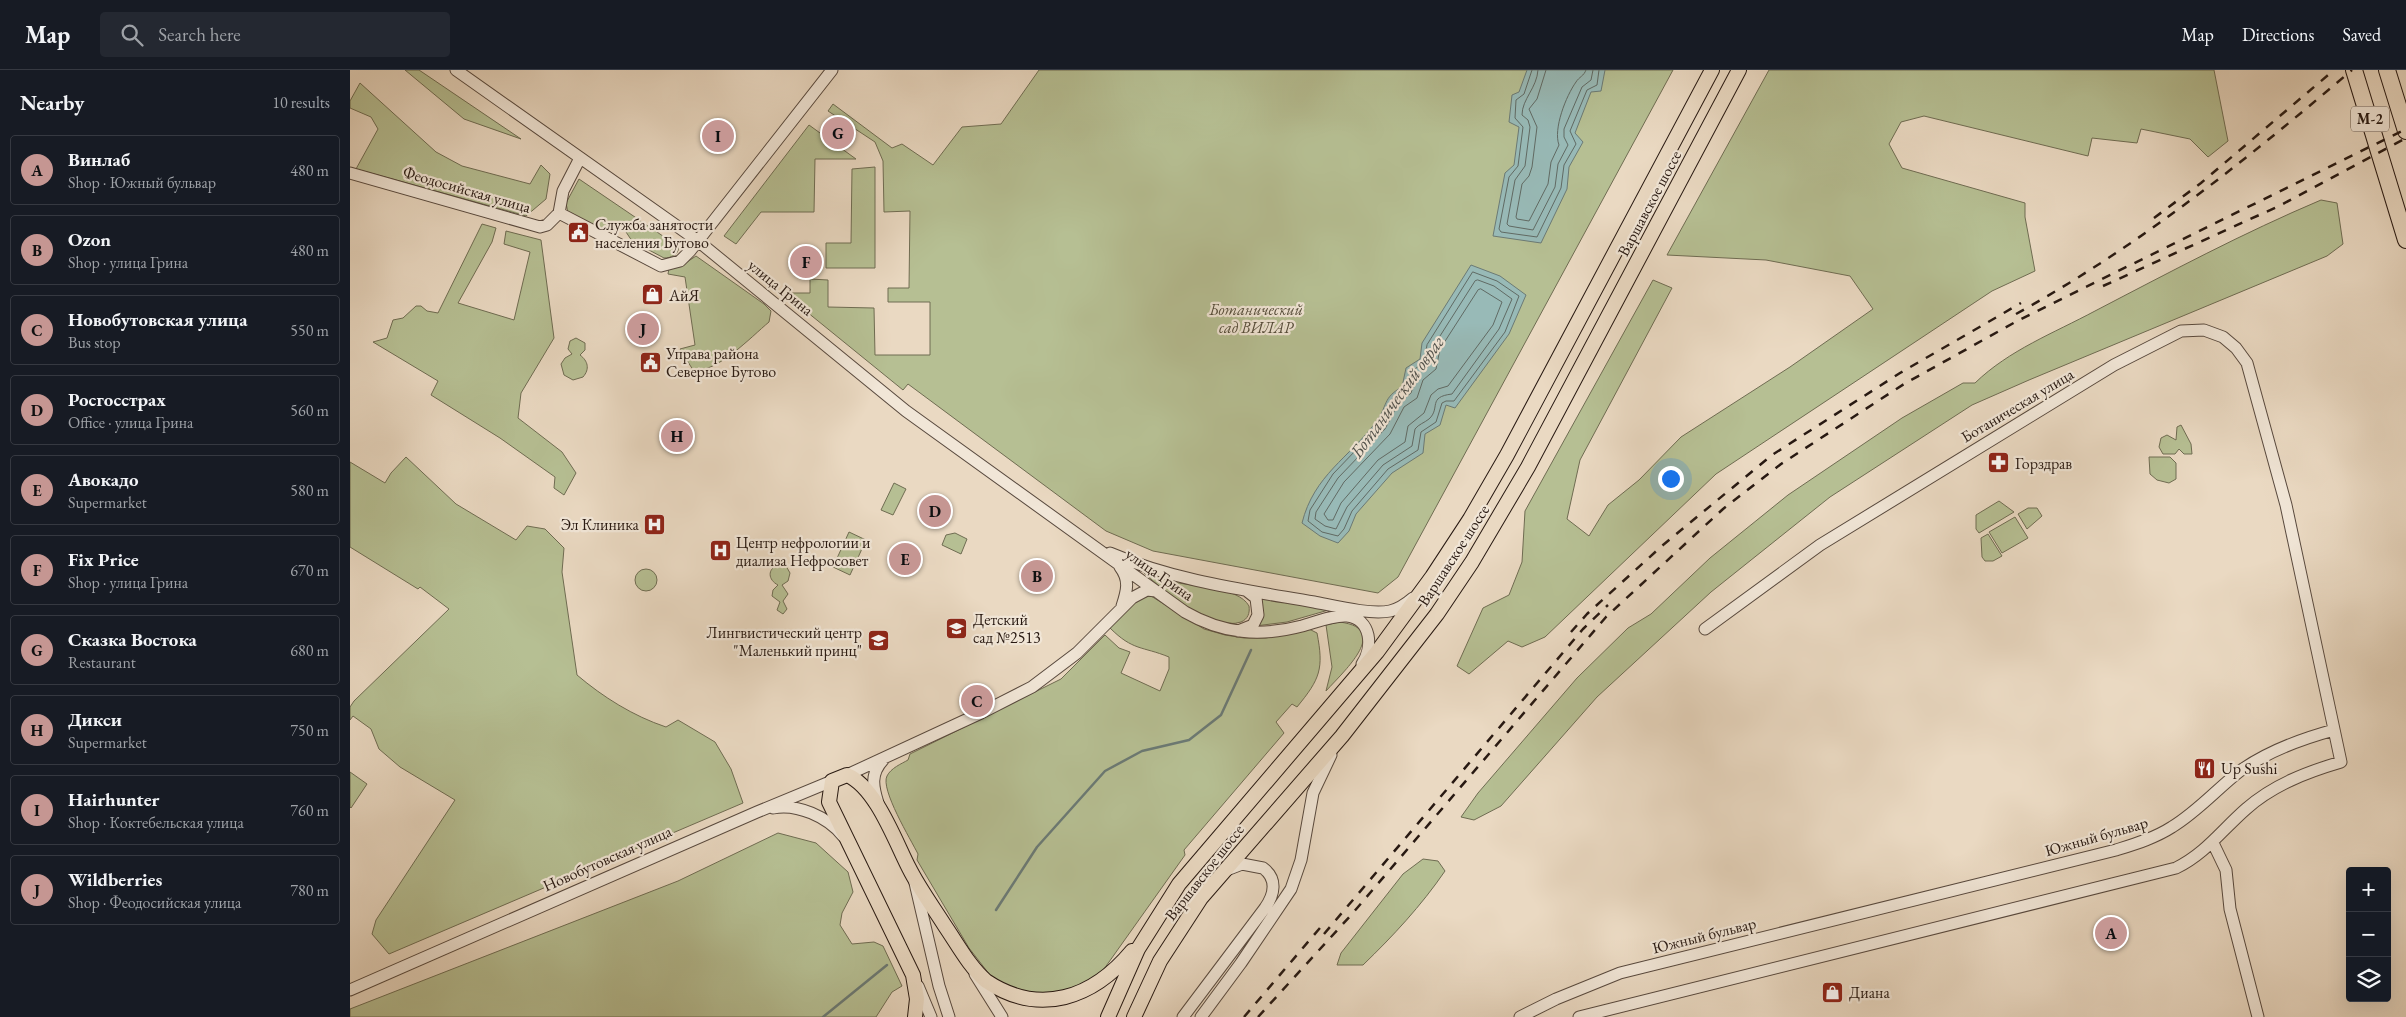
<!DOCTYPE html>
<html lang="en">
<head>
<meta charset="utf-8">
<style>
  body { margin:0; font-family:"EB Garamond",serif; background:#242831; color:#f1f3f6 }
  .controls { position:absolute; right:15px; bottom:15px; display:grid; overflow:hidden; border-radius:5px; box-shadow:0 5px 20px #0002 }
  .controls button { width:45px; height:45px; display:grid; place-items:center; padding:0; border:0; border-bottom:1px solid #363941; background:#171b24; color:#f1f3f6; font:25px sans-serif }
  .you { position:absolute; left:1320px; top:408px; width:18px; height:18px; margin:-12px; border:4px solid #fff; border-radius:50%; background:#1a73e8; box-shadow:0 0 0 8px #1a73e833 }
  .badge { display:grid; place-items:center; width:32px; height:32px; border-radius:50%; background:#c59692; color:#111; font-size:16px; font-weight:700 }
  .pin { position:absolute; translate:-50% -50%; border:2px solid #fff; box-shadow:0 1px 5px #0006 }
  .list { margin:0; padding:0; list-style:none }
  h2 { display:flex; justify-content:space-between; align-items:center; height:65px; margin:0; padding:0 20px; font-size:21px }
  h2 small { font-size:16px; font-weight:400; color:#9ea1a6 }
  .list li { display:grid; grid-template-columns:32px 1fr auto; gap:15px; align-items:center; box-sizing:border-box; height:70px; margin:0 10px 10px; padding:0 10px; border:1px solid #363941; border-radius:5px }
  .list b { display:block; font-size:19px; white-space:nowrap }
  .list p { margin:0; font-size:16px; white-space:nowrap; color:#9ea1a6 }
  .list em { font-size:16px; font-style:normal; color:#9ea1a6 }
  .icon { flex:none; width:28px; height:28px; fill:none; stroke:currentColor; stroke-width:2; stroke-linecap:round; stroke-linejoin:round }
  .map { position:relative; flex:none; width:2056px; height:947px; overflow:hidden }
  header { display:flex; align-items:center; gap:30px; box-sizing:border-box; height:70px; padding:0 25px; background:#171b24; border-bottom:1px solid #363941 }
  header strong { font-size:24px }
  nav { display:flex; gap:28px; margin-inline-start:auto; font-size:18px }
  .search { width:350px; height:45px; background:#242831; display:flex; align-items:center; gap:12px; box-sizing:border-box; padding:0 18px; border-radius:5px; color:#9ea1a6; font-size:19px }
  main { display:flex }
  aside { flex:1; background:#171b24 }
  .map>svg:first-child { display:block }
  .green { fill:#b6bf93; stroke:#6f6c52 }
  .water { fill:#98bab7; stroke:#6b7a75 }
  .lines { fill:none; stroke-linecap:round; stroke-linejoin:round }
  .shore { stroke:#606a64; stroke-width:1 }
  .stream { stroke:#6b7a75; stroke-width:2.5 }
  .minor-casing { stroke:#58493e; stroke-width:13 }
  .major-casing { stroke:#281912; stroke-width:16 }
  .highway-casing { stroke:#281912; stroke-width:18 }
  .minor { stroke:#f1e6d7; stroke-width:11 }
  .major { stroke:#ead9c2; stroke-width:14 }
  .highway { stroke:#ead9c2; stroke-width:16 }
  .rail { stroke:#281912; stroke-width:2.5; stroke-dasharray:9 9; stroke-linecap:butt }
  .labels { text-anchor:middle; stroke-width:4.5; stroke-linejoin:round; paint-order:stroke }
  .shield { fill:#f1e6d7; stroke:#64564d; stroke-width:1 }
  .shield-label { font-size:15px; font-weight:bold; fill:#281912 }
  .street-label { font-size:16px; fill:#281912; stroke:#f1e6d7 }
  .poi-label { font-size:16px; fill:#281912; stroke:#f1e6d7; text-anchor:start }
  .park-label { font-size:16px; font-style:italic; fill:#534b39; stroke:#f1e6d7 }
  .water-label { font-size:18px; font-style:italic; fill:#4f514c; stroke:#f1e6d7 }
</style>
</head>
<body>
<header>
<strong>Map</strong>
<div class="search"><svg class="icon" aria-label="search" viewBox="0 0 24 24"><circle cx="10" cy="10" r="6"/><path d="M15 15l6 6"/></svg>Search here</div>
<nav><a>Map</a><a>Directions</a><a>Saved</a></nav>
</header>
<main>
<aside>
<h2>Nearby<small>10 results</small></h2>
<ul class="list">
<li><span class="badge">A</span><div><b>Винлаб</b><p>Shop · Южный бульвар</p></div><em>480 m</em></li>
<li><span class="badge">B</span><div><b>Ozon</b><p>Shop · улица Грина</p></div><em>480 m</em></li>
<li><span class="badge">C</span><div><b>Новобутовская улица</b><p>Bus stop</p></div><em>550 m</em></li>
<li><span class="badge">D</span><div><b>Росгосстрах</b><p>Office · улица Грина</p></div><em>560 m</em></li>
<li><span class="badge">E</span><div><b>Авокадо</b><p>Supermarket</p></div><em>580 m</em></li>
<li><span class="badge">F</span><div><b>Fix Price</b><p>Shop · улица Грина</p></div><em>670 m</em></li>
<li><span class="badge">G</span><div><b>Сказка Востока</b><p>Restaurant</p></div><em>680 m</em></li>
<li><span class="badge">H</span><div><b>Дикси</b><p>Supermarket</p></div><em>750 m</em></li>
<li><span class="badge">I</span><div><b>Hairhunter</b><p>Shop · Коктебельская улица</p></div><em>760 m</em></li>
<li><span class="badge">J</span><div><b>Wildberries</b><p>Shop · Феодосийская улица</p></div><em>780 m</em></li>
</ul>
</aside>
<div class="map">
<svg width="2056" height="947" viewBox="0 0 2056 947">
  <rect width="100%" height="100%" fill="#ead9c2"/>
  <filter id="stains"><feTurbulence type="fractalNoise" baseFrequency=".004" numOctaves="4"/><feColorMatrix values="0 0 0 0 .2 0 0 0 0 .09 0 0 0 0 .02 0 0 0 .5 -.17"/></filter>
  <radialGradient id="worn" r=".72"><stop offset=".6" stop-color="#630" stop-opacity="0"/><stop offset="1" stop-color="#630" stop-opacity=".3"/></radialGradient>
  <path class="green" d="M55,0H69L171,69L114,49Z
    M689,0H1323L1048,507L1028,523L803,481L756,461L558,314L553,320L441,229V223H460V209L478,210V237L524,238L525,285H580V232H538V218H559L560,141L534,142L533,91L525,72L478,41L483,34L542,78L552,74L583,95L612,57L651,54Z
    M1419,0H1864L1878,71L1858,87L1840,69L1791,59L1787,73L1742,68L1738,86L1574,46L1551,52L1539,74L1552,98L1675,133V147L1685,201L1642,221L1366,404L1195,567L1172,577L1158,571L1119,604L1107,596L1133,538L1159,525L1172,492L1175,441L1303,210L1322,218L1230,390L1217,449L1239,466L1258,435L1289,410L1331,367L1440,297L1523,239L1500,206L1416,190L1317,185Z
    M10,13L86,82L112,96L180,114L191,95L200,104L196,129L176,146L6,99L28,59L21,47L0,38V31Z
    M459,55L506,89H465L464,142H411L386,174L374,166Z
    M525,97V198H476V173H501L502,99Z
    M229,109L329,177C328,185 321,188 314,188L282,171L272,156L249,158L218,143L216,133Z
    M1971,130L1987,133L1993,174L1977,186L1679,310L1622,335L1480,427L1361,522L1247,627L1151,736L1124,750L1111,747L1128,723L1227,608L1278,558L1301,544L1360,488L1438,425L1552,348L1613,313H1625C1659,280 1704,263 1745,241C1820,202 1893,163 1971,130Z
    M132,154L146,158L142,172L108,233L164,250L180,182L154,174L156,161L191,170L204,268L171,323L168,348L212,382L226,403L214,425L204,418L205,407L150,368L81,325L88,311L23,272L37,268L43,250L53,248L66,236H71L77,241L88,243Z
    M346,186L414,234L421,241L419,252C401,267 366,304 343,300L330,279L345,275L335,207L318,204L319,198L331,196Z
    M226,268L235,273V280L230,285C238,291 240,299 233,307L223,310L214,305L211,294L215,288L222,284L218,279L220,271Z
    M1831,355L1841,374L1842,384H1834L1829,379L1825,384H1813L1809,377L1811,368L1817,365L1826,370L1827,357Z
    M56,387L106,434L166,470L177,456L195,459L214,478L212,502L227,605C253,627 283,646 316,657L328,650L365,672L381,699L393,733L39,884L22,864L26,850L105,730L50,697L29,679L21,659L3,646L0,650V637L4,631L99,539L70,517L68,519L0,477V392L35,413L41,403Z
    M1799,387H1820L1826,393V409L1819,413L1807,410L1800,404Z
    M544,413L556,419L543,445L531,440Z
    M1649,431L1664,442L1629,463L1626,459V445Z
    M1678,438H1687L1692,446L1677,459L1668,444Z
    M1665,447L1678,468L1652,483L1639,462Z
    M499,462L516,470L500,505L483,497Z
    M605,463L617,469L611,484L592,475L596,465Z
    M1638,464L1652,486L1643,491H1635L1632,487L1631,468Z
    M428,495L436,496L440,503L438,511L432,515L438,524L433,531L437,539L433,544L427,540L430,532L422,526L423,520L428,515C418,510 417,499 428,495Z
    M285 510a11 11 0 1 1 22 0a11 11 0 1 1-22 0Z
    M794,503C802,506 811,509 820,511C840,517 888,516 899,536C900,543 898,549 891,552C862,562 814,521 794,503Z
    M801,526L854,559L875,565L894,568H916L959,559L967,563C974,599 970,609 947,637L942,634L926,652L934,663L834,780L835,785L754,899L734,917L690,929L643,909L619,878L567,790L568,784C561,770 530,719 537,706C541,698 551,694 558,690L560,684L711,609L755,565L769,578L780,582L771,603L810,621L819,599V587C792,576 783,581 760,558C771,544 782,528 801,526Z
    M909,528L982,539L937,552L905,556Z
    M989,552C1043,558 992,603 976,621L982,597L976,555Z
    M0,702L17,714L1,738L0,737Z
    M428,763L466,773L498,802L503,822L492,843L490,855L502,874L524,872L533,876L552,916L542,922L526,947H0V939L328,811Z
    M1073,789L1088,791L1095,801C1071,836 1043,866 1013,895H987L991,883L1053,804Z"/>
  <path class="water" d="M1177,0H1255L1251,21L1241,22L1225,63L1233,72L1219,97L1217,119L1191,173L1143,166L1155,103L1164,95L1169,57L1159,52L1162,25L1169,22Z
    M1121,195L1150,206L1176,225L1159,264L1105,338L1096,335L1090,355L1075,364L1073,383L1042,403L1006,444L999,461L988,473L970,466L952,453C964,405 999,388 1026,352C1038,336 1032,328 1052,317L1056,298L1070,289L1072,273Z"/>
  <g class="lines">
    <path class="shore" d="M1182,0L1174,24L1166,30L1165,48L1173,57L1168,96L1159,107L1149,159L1151,162L1187,167L1211,118L1214,95L1226,74L1220,61L1237,20L1247,15L1249,0
      M1188,0C1187,18 1172,29 1172,45L1178,50L1180,57L1175,96L1165,110L1157,154L1159,156L1183,160L1205,117L1208,94L1218,75L1214,67V59L1232,17L1241,10L1243,0
      M1196,0L1187,29L1179,39L1187,57L1182,97L1179,106L1172,114L1166,147L1167,149L1179,151L1198,114L1201,92L1209,75C1203,59 1216,26 1226,12C1229,7 1234,6 1236,0
      M1123,202L1147,211L1169,226L1155,262L1104,331H1096L1092,333L1086,352L1071,362L1068,380L1038,399L1002,441L994,459L988,466L972,462L958,451L960,440L983,404L1030,355L1044,327L1056,319L1061,302L1074,292L1077,275Z
      M1128,210L1144,216L1162,229L1149,259L1102,324C1077,327 1091,338 1079,349C1074,353 1069,354 1065,359L1062,376L1033,395L997,437L986,459L975,456L965,449L966,442L988,408L1035,359L1049,332L1061,323L1067,305L1080,295L1083,277L1125,211Z
      M1131,219L1152,232L1143,255L1098,316L1088,319L1081,325L1074,343L1058,356L1055,372L1028,390L991,433L983,450H978L974,444L994,412L1040,364L1054,337L1067,328L1073,310L1086,299L1090,279L1128,220Z"/>
    <path class="stream" d="M646,840L687,777L755,701L792,681L839,670L871,645L901,580
      M473,947L537,895"/>
    <defs>
      <path id="minor" d="M106,0L348,171L556,341L835,542C873,564 910,567 952,556C966,552 983,545 997,546C1022,549 1023,578 1012,594
        M0,103L190,157L197,155L209,143L311,196L330,191L340,181L482,0
        M209,143L213,121L230,88
        M760,483C825,511 895,520 964,532C985,536 1020,545 1040,541C1049,539 1056,534 1063,528
        M770,497C780,510 777,521 772,536
        M888,561L903,555L908,545L906,528L897,521
        M497,705L631,643L682,617L727,583L782,528L797,520L806,521
        M528,733C523,717 520,704 533,690
        M423,738C447,733 478,747 493,766
        M1863,773L1876,800L1880,839L1908,947
        M565,813L589,916L599,947
        M625,904L652,947
        M568,916L581,947
        M0,920L407,742L482,711
        M833,947L915,838C924,825 928,809 913,798L892,794L874,801
        M851,947L891,893L941,819L951,790L963,723L981,685
        M1170,947L1206,929L1270,903L1766,780C1785,774 1805,768 1822,757C1847,742 1867,719 1890,701C1918,681 1951,669 1984,660
        M1229,947L1826,798C1855,784 1872,760 1896,739C1923,715 1957,702 1991,692L1936,435L1897,293L1886,278L1873,267L1854,260L1831,261L1764,295L1470,475L1355,559"/>
      <path id="major" d="M565,947L567,929L563,905L479,732L482,711L497,705C526,717 545,771 559,798C569,818 583,837 595,856C608,875 619,896 636,911C690,947 743,928 782,881
        M758,947L788,879L829,814L1027,582L1082,507L1120,449L1157,385L1362,0
        M784,947L810,891L851,828L992,666L1087,544L1122,492L1178,397L1389,0"/>
      <path id="highway" d="M2004,0L2056,170
        M2037,0L2056,61"/>
    </defs>
    <use href="#minor" class="minor-casing"/>
    <use href="#major" class="major-casing"/>
    <use href="#highway" class="highway-casing"/>
    <use href="#minor" class="minor"/>
    <use href="#major" class="major"/>
    <use href="#highway" class="highway"/>
    <path class="rail" d="M1804,148L1851,113L1984,0
      M1753,216L1929,136L2056,68
      M1666,244C1789,176 1895,91 2002,0
      M1221,562L1237,544L1313,475L1422,385L1550,303L1671,233
      M974,864L1233,559L1258,535
      M894,947L975,852
      M908,947L1002,844L1256,547L1373,439L1431,394L1554,314L1669,250L2056,59"/>
  </g>
  <defs>
    <symbol id="civic-square" viewBox="-11 -11 22 22"><rect x="-9" y="-9" width="18" height="18" rx="4" fill="#8f2418" stroke="#f1e6d7"/><path d="M-.6-6.5H3V-4.5H.6V-3L4-1V1h2V6H-6V1h2V-1L-.6-3ZM-1.2 2.5V6h2.4V2.5Z" fill="#fff"/></symbol>
    <symbol id="shop-square" viewBox="-11 -11 22 22"><rect x="-9" y="-9" width="18" height="18" rx="4" fill="#8f2418" stroke="#f1e6d7"/><path d="M-5-2.5h2.3a2.7 3.5 0 0 1 5.4 0H5L5.5 6h-11ZM-1.5-2.5h3a1.5 2.3 0 0 0-3 0Z" fill="#fff"/></symbol>
    <symbol id="pharmacy-square" viewBox="-11 -11 22 22"><rect x="-9" y="-9" width="18" height="18" rx="4" fill="#8f2418" stroke="#f1e6d7"/><path d="M-2-6h4v4h4v4h-4v4h-4v-4h-4v-4h4Z" fill="#fff"/></symbol>
    <symbol id="hospital-square" viewBox="-11 -11 22 22"><rect x="-9" y="-9" width="18" height="18" rx="4" fill="#8f2418" stroke="#f1e6d7"/><path d="M-5-5h3v3.5h4V-5h3V5h-3V1.5h-4V5h-3Z" fill="#fff"/></symbol>
    <symbol id="school-square" viewBox="-11 -11 22 22"><rect x="-9" y="-9" width="18" height="18" rx="4" fill="#8f2418" stroke="#f1e6d7"/><path d="M0-5L7-2L0 1L-7-2ZM-4 1L0 2.5L4 1V4Q0 6-4 4Z" fill="#fff"/></symbol>
    <symbol id="restaurant-square" viewBox="-11 -11 22 22"><rect x="-9" y="-9" width="18" height="18" rx="4" fill="#8f2418" stroke="#f1e6d7"/><path d="M-5-6h1v4h1v-4h1v4h1v-4h1v5L-1.5 .5V6h-2V.5L-5-1ZM5-6V6H3V1.5H1.5Q1.5-4 5-6Z" fill="#fff"/></symbol>
  </defs>
  <g fill-rule="evenodd">
    <use href="#civic-square" x="216" y="150" width="25" height="25"/>
    <use href="#shop-square" x="290" y="212" width="25" height="25"/>
    <use href="#civic-square" x="288" y="280" width="25" height="25"/>
    <use href="#pharmacy-square" x="1636" y="380" width="25" height="25"/>
    <use href="#hospital-square" x="292" y="442" width="25" height="25"/>
    <use href="#hospital-square" x="358" y="468" width="25" height="25"/>
    <use href="#school-square" x="594" y="546" width="25" height="25"/>
    <use href="#school-square" x="516" y="558" width="25" height="25"/>
    <use href="#restaurant-square" x="1842" y="686" width="25" height="25"/>
    <use href="#shop-square" x="1470" y="910" width="25" height="25"/>
  </g>
  <g class="labels">
    <rect class="shield" x="2001" y="36.5" width="38" height="25" rx="4"/>
    <g class="shield-label">
      <text x="2020" y="54">М-2</text>
    </g>
    <g class="street-label">
      <text transform="translate(117 119) rotate(16)" y="6">Феодосийская улица</text>
      <text transform="translate(1299 133) rotate(-62)" y="6">Варшавское шоссе</text>
      <text transform="translate(431 217) rotate(39)" y="6">улица Грина</text>
      <text transform="translate(1667 335) rotate(-31)" y="6">Ботаническая улица</text>
      <text transform="translate(1103 485) rotate(-57)" y="6">Варшавское шоссе</text>
      <text transform="translate(810 504) rotate(35)" y="6">улица Грина</text>
      <text transform="translate(1746 766) rotate(-16)" y="6">Южный бульвар</text>
      <text transform="translate(257 788) rotate(-24)" y="6">Новобутовская улица</text>
      <text transform="translate(854 802) rotate(-52)" y="6">Варшавское шоссе</text>
      <text transform="translate(1354 865) rotate(-14)" y="6">Южный бульвар</text>
    </g>
    <g class="poi-label">
      <text x="245" y="160">Служба занятости<tspan x="245" dy="18">населения Бутово</tspan></text>
      <text x="319" y="231">АйЯ</text>
      <text x="316" y="289">Управа района<tspan x="316" dy="18">Северное Бутово</tspan></text>
      <text x="1665" y="399">Горздрав</text>
      <text x="289" y="460" text-anchor="end">Эл Клиника</text>
      <text x="386" y="478">Центр нефрологии и<tspan x="386" dy="18">диализа Нефросовет</tspan></text>
      <text x="623" y="555">Детский<tspan x="623" dy="18">сад №2513</tspan></text>
      <text x="512" y="568" text-anchor="end">Лингвистический центр<tspan x="512" dy="18">"Маленький принц"</tspan></text>
      <text x="1871" y="704">Up Sushi</text>
      <text x="1499" y="928">Диана</text>
    </g>
    <g class="park-label">
      <text x="906" y="245">Ботанический<tspan x="906" dy="18">сад ВИЛАР</tspan></text>
    </g>
    <g class="water-label">
      <text transform="translate(1047 327) rotate(-54)" y="6">Ботанический овраг</text>
    </g>
  </g>
  <rect width="100%" height="100%" filter="url(#stains)"/>
  <rect width="100%" height="100%" fill="url(#worn)"/>
</svg>
<div class="controls">
<button>+</button>
<button>−</button>
<button><svg class="icon" aria-label="layers" viewBox="0 0 24 24"><path d="M12 4l9 5-9 5-9-5zM3 14l9 5 9-5"/></svg></button>
</div>
<div class="you"></div>
<div class="pin badge" style="left:1761px;top:863px">A</div>
<div class="pin badge" style="left:687px;top:506px">B</div>
<div class="pin badge" style="left:627px;top:631px">C</div>
<div class="pin badge" style="left:585px;top:441px">D</div>
<div class="pin badge" style="left:555px;top:489px">E</div>
<div class="pin badge" style="left:456px;top:192px">F</div>
<div class="pin badge" style="left:488px;top:63px">G</div>
<div class="pin badge" style="left:327px;top:366px">H</div>
<div class="pin badge" style="left:368px;top:66px">I</div>
<div class="pin badge" style="left:293px;top:259px">J</div>
</div>
</main>
</body>
</html>
